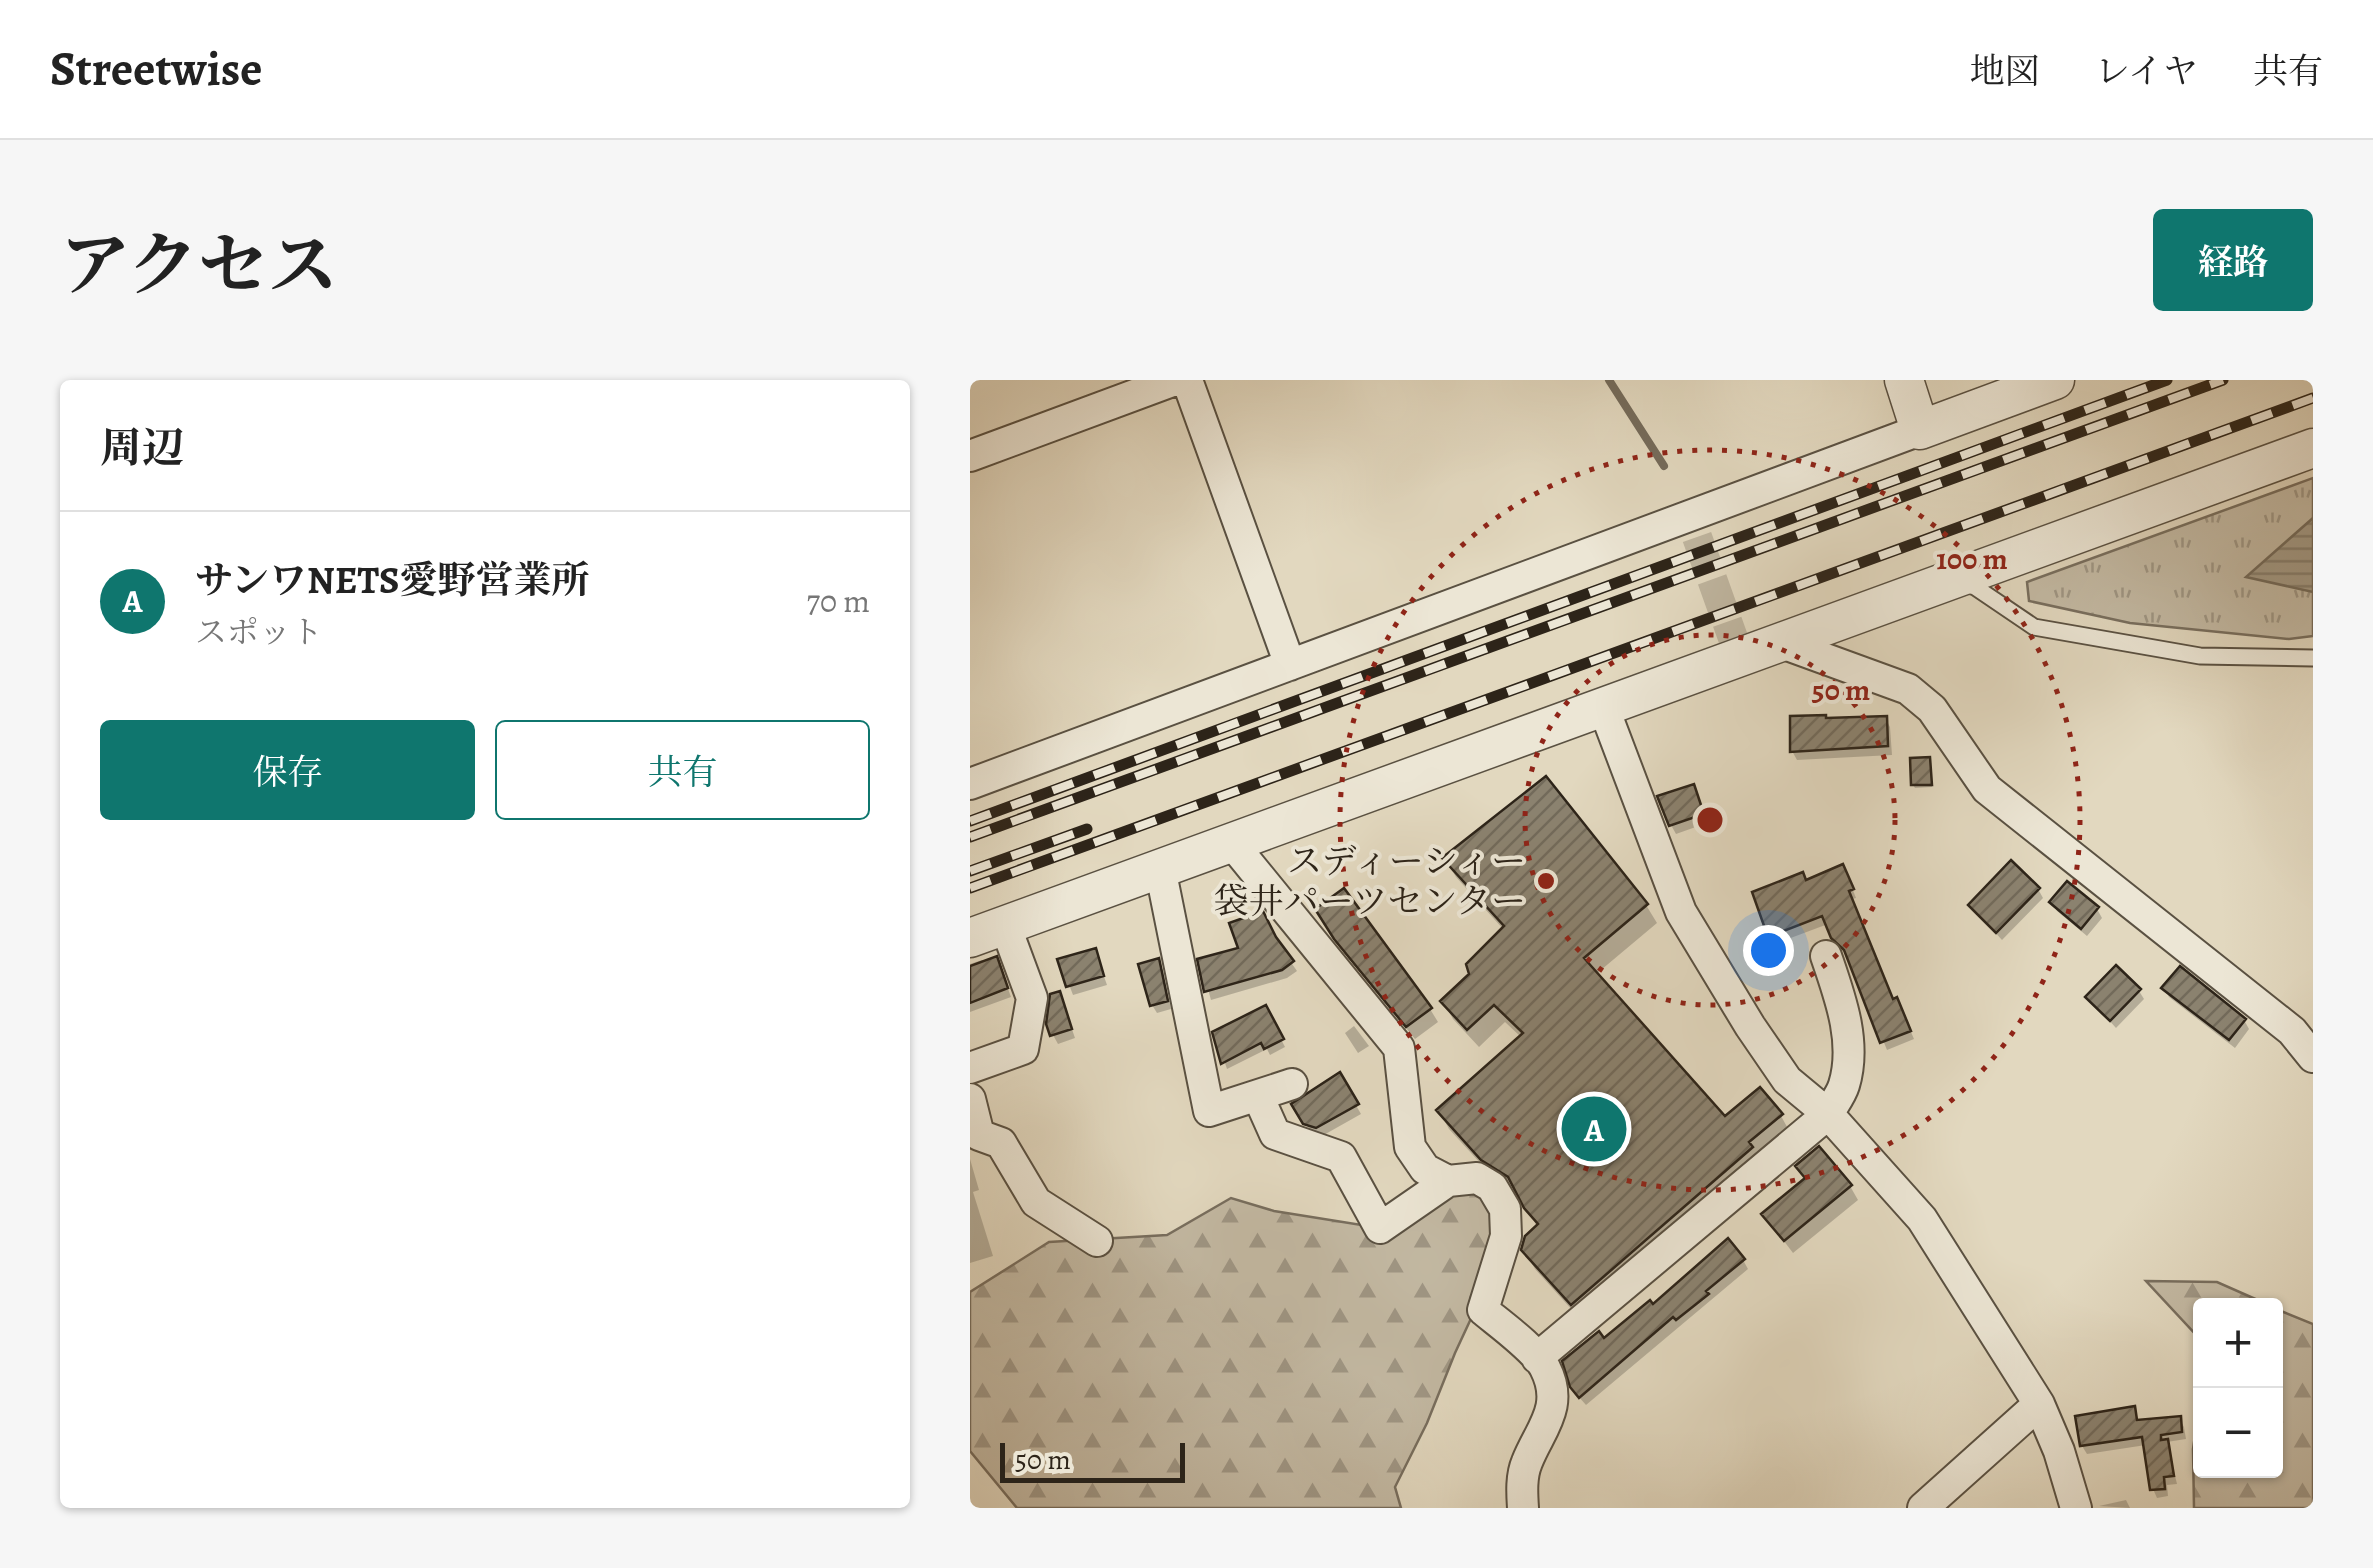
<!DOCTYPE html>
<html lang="ja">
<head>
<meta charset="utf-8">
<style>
  body { margin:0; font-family:Alegreya,"Noto Serif JP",serif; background:#f6f6f6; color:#222 }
  .controls { position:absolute; right:30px; bottom:30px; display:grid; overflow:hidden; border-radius:10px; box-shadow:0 2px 8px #0004 }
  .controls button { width:90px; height:90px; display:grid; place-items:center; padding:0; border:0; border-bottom:2px solid #e0e0e0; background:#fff; color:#222; font:50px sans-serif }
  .scale { position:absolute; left:30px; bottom:25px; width:185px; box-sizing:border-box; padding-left:10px; border:5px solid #2d2419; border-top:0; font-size:28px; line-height:35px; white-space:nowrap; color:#2d2419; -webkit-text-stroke:8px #ece6d5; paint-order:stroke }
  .you { position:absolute; left:798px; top:570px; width:35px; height:35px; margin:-25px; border:8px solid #fff; border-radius:50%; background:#1a73e8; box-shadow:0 0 0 15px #1a73e833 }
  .badge { display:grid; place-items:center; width:65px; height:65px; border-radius:50%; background:#0f766e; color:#fff; font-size:32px; font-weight:700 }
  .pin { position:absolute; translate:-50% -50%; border:5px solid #fff; box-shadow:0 2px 10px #0006 }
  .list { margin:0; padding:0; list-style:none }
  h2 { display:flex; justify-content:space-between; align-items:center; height:130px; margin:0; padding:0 40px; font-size:42px }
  h2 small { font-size:32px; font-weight:400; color:#767676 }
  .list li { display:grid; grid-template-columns:65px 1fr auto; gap:30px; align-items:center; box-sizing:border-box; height:180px; padding:0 40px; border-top:2px solid #e0e0e0 }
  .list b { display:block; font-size:38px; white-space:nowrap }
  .list p { margin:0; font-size:32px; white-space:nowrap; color:#767676 }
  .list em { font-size:32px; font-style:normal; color:#767676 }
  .actions { display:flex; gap:20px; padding:30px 40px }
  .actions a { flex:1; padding:22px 0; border:2px solid #0f766e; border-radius:10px; text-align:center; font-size:35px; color:#0f766e }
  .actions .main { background:#0f766e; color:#fff }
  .map { position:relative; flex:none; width:1343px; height:1128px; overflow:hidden; border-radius:10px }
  header { display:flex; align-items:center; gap:60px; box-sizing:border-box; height:140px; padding:0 50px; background:#fff; border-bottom:2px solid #e0e0e0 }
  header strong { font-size:48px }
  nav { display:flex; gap:55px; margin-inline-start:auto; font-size:35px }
  .intro { display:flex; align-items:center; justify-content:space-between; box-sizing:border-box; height:240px; padding:0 60px }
  h1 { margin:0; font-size:70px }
  .button { padding:25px 45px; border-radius:10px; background:#0f766e; color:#fff; font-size:35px; font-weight:700 }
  main { display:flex; gap:60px; padding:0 60px }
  aside { flex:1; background:#fff; border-radius:10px; box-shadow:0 2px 8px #0004 }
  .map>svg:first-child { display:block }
  .grass { fill:url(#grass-tufts); stroke:#786e5e; stroke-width:2.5 }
  .forest { fill:url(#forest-firs); stroke:#786e5e; stroke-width:2.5 }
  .water { fill:url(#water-rules); stroke:#746b5b; stroke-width:2.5 }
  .shadow { fill:#0003 }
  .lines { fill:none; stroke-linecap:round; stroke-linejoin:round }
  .stream { stroke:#746b5b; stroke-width:8 }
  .building { fill:url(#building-hatch); stroke:#2d2419; stroke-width:2.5 }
  .minor-tunnel { stroke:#beb49e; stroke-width:30; stroke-dasharray:30 15; stroke-linecap:butt }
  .service-casing { stroke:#5a5142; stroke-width:19 }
  .minor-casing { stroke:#5a5142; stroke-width:34 }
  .tertiary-casing { stroke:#5a5142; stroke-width:41 }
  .service { stroke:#ece6d5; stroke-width:15 }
  .minor { stroke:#ece6d5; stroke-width:30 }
  .tertiary { stroke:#ece6d5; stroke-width:38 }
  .rail-casing { stroke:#2d2419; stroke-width:11 }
  .rail { stroke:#ece6d5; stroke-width:8; stroke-dasharray:22; stroke-linecap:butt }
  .ring { fill:none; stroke:#8f2418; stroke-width:5; stroke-dasharray:5 10 }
  .poi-dot { fill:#8f2418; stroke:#ece6d5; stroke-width:4 }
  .labels { text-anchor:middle; stroke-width:8; stroke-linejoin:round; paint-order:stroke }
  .poi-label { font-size:35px; fill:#2d2419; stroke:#ece6d5; text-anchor:end }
  .centre { fill:#8f2418; stroke:#ece6d5; stroke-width:5 }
  .ring-label { font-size:30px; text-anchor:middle; font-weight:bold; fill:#8f2418; stroke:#ece6d5; stroke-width:8; stroke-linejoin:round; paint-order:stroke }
</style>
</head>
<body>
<header>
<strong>Streetwise</strong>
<nav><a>地図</a><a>レイヤ</a><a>共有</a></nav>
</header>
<div class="intro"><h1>アクセス</h1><a class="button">経路</a></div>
<main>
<aside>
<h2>周辺<small></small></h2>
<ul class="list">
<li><span class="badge">A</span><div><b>サンワNETS愛野営業所</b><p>スポット</p></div><em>70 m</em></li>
</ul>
<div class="actions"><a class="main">保存</a><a>共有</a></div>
</aside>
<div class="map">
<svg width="1343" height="1128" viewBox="0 0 1343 1128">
  <defs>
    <pattern id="grass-tufts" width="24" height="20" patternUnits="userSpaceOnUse" patternTransform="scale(2.5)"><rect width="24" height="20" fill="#c3b9a3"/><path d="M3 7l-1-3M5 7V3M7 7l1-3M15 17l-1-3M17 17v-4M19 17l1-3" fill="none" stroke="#9f9684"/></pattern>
    <pattern id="forest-firs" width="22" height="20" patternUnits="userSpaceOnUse" patternTransform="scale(2.5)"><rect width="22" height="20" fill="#c3b9a3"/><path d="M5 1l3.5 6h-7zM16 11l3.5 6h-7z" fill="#9f9684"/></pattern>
    <pattern id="water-rules" width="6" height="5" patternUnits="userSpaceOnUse" patternTransform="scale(2.5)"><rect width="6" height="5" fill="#a49b87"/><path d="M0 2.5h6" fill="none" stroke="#867e6e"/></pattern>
    <pattern id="building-hatch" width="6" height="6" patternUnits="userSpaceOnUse" patternTransform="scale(2.5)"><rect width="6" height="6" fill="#8b826f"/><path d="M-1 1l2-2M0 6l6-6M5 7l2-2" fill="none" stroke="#726a5a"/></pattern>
  </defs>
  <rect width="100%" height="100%" fill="#e2d8bf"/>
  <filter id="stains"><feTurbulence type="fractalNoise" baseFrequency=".002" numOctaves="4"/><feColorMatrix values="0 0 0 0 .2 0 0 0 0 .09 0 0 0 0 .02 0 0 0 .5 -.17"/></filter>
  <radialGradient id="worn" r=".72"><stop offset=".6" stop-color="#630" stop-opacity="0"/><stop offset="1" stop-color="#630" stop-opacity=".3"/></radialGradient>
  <path class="grass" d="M1343,98V256L1319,259L1160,243L1059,221L1057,202Z"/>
  <path class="forest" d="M488,800L529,819L531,874L485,973L457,1043L425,1107L431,1128H47L0,1071V912L79,862L197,855L261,818L304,831L410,848Z
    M1176,901L1247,902L1299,925L1230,926V959Z
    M1306,929L1343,944V1128H1224L1223,1069L1230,1021V1090H1306Z"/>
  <path class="water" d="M1343,138V212L1276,197Z"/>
  <path class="shadow" d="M915,338L920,347L922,375L827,380L822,371Z
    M959,380L962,407L945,408L943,405Z
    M727,416L737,443L706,454L701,445Z
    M475,479L676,525L687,543L625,595L755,739L811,736L821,754L613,942L565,889L554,870L568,848L549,814L524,798L479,749L469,731L551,657L535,642L509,667L483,639L473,621L502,595L534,550L486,497Z
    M877,495L886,518L882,519L923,622L931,629L944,659L917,670L879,576L869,567L858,544L805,564L801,555L836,503Z
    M1098,504L1127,529L1132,538L1117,556L1087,531L1082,522Z
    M1068,509L1073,518L1032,560L1001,526Z
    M356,544L460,629L468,642L445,659L375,573Z
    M306,561L327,591L317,598L241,620L230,581Z
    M125,571L137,605L103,615L90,581Z
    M12,580L30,587L41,617L0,632V584Z
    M188,581L193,590L201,629L187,633L182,625Z
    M1194,608L1274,640L1279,649L1265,668L1199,617Z
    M1169,611L1174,619L1146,648L1118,617Z
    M93,623L105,658L88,664L83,655Z
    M295,628L315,667L300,675L297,669L257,689L245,654Z
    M384,646L399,666L388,673L375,653Z
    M369,696L391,734L352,756L341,752L325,725Z
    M0,779L9,810L3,812L23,876L0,883Z
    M880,806L888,820L823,873L794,835Z
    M773,880L778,889L616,1025L608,1016L634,961L682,927Z
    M1163,1029L1169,1042L1209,1038L1214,1047L1216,1059L1197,1062L1207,1104L1197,1105L1198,1116L1187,1118L1183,1109L1176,1065L1117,1074L1112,1066Z
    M1156,1120L1160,1128L1129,1126Z"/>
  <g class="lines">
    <path class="stream" d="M639,0L694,86"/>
  </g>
  <path class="building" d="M856,335V338L917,336L918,366L820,372V336Z
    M960,377L962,405H941L940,378Z
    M576,396L678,524L614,578L755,736L790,707L813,734L779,762L783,767L601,925L551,870L555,856L568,844L554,828L538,797L511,780L466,730L553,653L524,625L497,650L470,621L499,594L496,584L534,546L472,478Z
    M724,404L734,434L699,446L687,416Z
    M1041,480L1070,508L1026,553L998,525Z
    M873,484L884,509L879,511L923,619L927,617L941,651L910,663L874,570L861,558L852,536L798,557L782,512L833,492L836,500Z
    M1097,501L1129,527L1111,549L1079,522Z
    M374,508L462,628L436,647L364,559L345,529Z
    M293,531L306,557L324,581L312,590L234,612L227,579L268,568L259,543Z
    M126,568L134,596L96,607L87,579Z
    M27,576L38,608L0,623V586Z
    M189,578L198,621L180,626L168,584Z
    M1146,585L1171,609L1140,641L1115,617Z
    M1210,586L1276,639L1259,660L1191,608Z
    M90,611L102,649L80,656L76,644L80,614Z
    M296,625L314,659L294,669L291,663L251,684L242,652Z
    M370,692L389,724L346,748L333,744L321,724Z
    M849,766L882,805L814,861L791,834L835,798L825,786Z
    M758,858L775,879L736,911L739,914L706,940L703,937L609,1018L600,1007L592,981L629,951L634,958L680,920L683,924Z
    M1165,1026L1167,1040L1211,1036L1212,1052L1191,1055V1060L1198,1059L1204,1096L1194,1097L1195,1109L1180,1110L1172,1057L1110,1066L1105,1036Z"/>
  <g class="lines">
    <path class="minor-tunnel" d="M727,157L763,258"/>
    <defs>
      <path id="service" d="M992,203L1005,207L1064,247L1230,276L1343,278"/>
      <path id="minor" d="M217,0L320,285
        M0,76L205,0
        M809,262L938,309L962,329L1017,409L1322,651L1343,677
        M633,326L711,532L780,646L817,700L858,734L952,839L1069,1024L1089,1071L1106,1128
        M0,404L950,50
        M261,462L429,668L440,767L455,789L478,801L507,798L522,807L535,829L536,856L513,930C530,944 566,970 575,988C595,1027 570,1049 557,1082C551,1096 552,1113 553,1128
        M190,488L239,731L322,704
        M0,688L53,669L62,618L35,545
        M288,716L305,754L371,777L410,848L478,801
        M0,719L9,755L31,763L66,822L127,861
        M567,978L858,734C863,725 871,715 874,705C887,662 870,617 856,576
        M953,1128L1069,1024"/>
      <path id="tertiary" d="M934,0L950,50L1085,0
        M0,558L1343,68"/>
    </defs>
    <use href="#service" class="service-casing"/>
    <use href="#minor" class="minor-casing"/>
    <use href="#tertiary" class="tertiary-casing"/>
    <use href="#service" class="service"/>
    <use href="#minor" class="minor"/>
    <use href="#tertiary" class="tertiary"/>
    <defs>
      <path id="rail" d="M0,441L1197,0
        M0,457L1253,0
        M0,491L117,449
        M0,508L1343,18"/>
    </defs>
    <use href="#rail" class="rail-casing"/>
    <use href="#rail" class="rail"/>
  </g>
  <g class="ring">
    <circle cx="740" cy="440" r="185"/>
    <circle cx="740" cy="440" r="370"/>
  </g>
  <circle class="poi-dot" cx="576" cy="501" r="10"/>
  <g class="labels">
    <g class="poi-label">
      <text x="556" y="493">スディーシィー<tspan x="556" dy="40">袋井パーツセンター</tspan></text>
    </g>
  </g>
  <circle cx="740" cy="440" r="15" class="centre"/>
  <g class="ring-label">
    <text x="1002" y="189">100 m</text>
    <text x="871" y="320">50 m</text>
  </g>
  <rect width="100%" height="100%" filter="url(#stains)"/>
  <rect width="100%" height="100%" fill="url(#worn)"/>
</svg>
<div class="controls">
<button>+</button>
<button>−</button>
</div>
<div class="scale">50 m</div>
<div class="you"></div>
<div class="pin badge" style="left:624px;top:749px">A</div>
</div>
</main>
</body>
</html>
